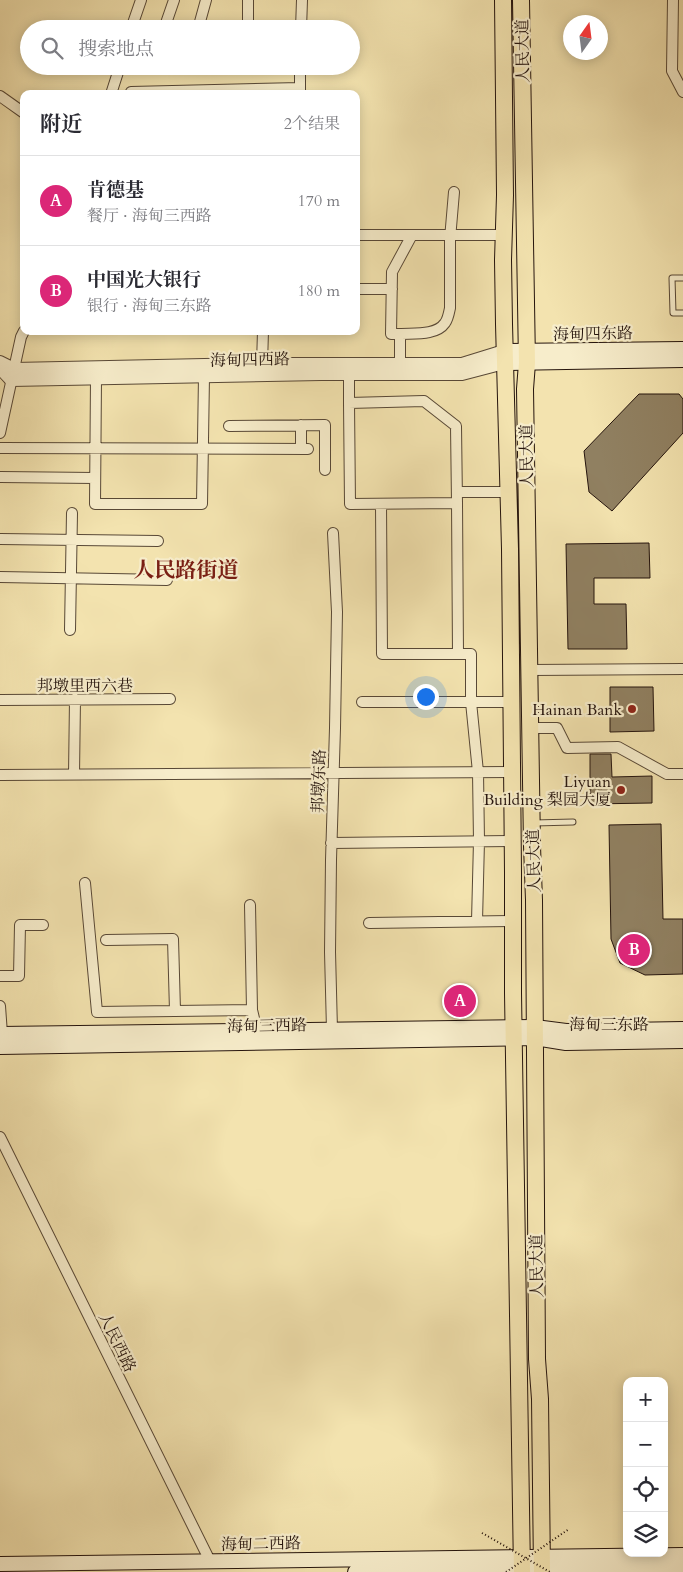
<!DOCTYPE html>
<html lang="zh">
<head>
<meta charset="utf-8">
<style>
  body { margin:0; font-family:Cardo,"Noto Serif SC",serif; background:#f7f7f7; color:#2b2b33 }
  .controls { position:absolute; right:15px; bottom:15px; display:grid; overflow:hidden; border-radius:10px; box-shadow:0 2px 12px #0003 }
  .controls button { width:45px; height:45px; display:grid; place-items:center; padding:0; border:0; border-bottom:1px solid #e1e1e2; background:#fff; color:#2b2b33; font:25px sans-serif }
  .compass { position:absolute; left:563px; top:15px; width:45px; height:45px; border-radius:50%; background:#fff; box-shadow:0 2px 12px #0003; rotate:14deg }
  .you { position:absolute; left:425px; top:696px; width:18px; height:18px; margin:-12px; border:4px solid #fff; border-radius:50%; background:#1a73e8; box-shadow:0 0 0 8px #1a73e833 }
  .badge { display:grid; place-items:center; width:32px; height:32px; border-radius:50%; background:#db2777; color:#fff; font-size:16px; font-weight:700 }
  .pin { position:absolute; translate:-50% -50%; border:2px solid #fff; box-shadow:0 1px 5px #0006 }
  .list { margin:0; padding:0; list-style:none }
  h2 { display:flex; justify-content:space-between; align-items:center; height:65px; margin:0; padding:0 20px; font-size:21px }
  h2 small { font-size:16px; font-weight:400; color:#7c7c81 }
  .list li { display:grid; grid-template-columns:32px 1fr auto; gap:15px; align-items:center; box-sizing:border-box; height:90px; padding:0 20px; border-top:1px solid #e1e1e2 }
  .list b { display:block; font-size:19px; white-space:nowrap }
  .list p { margin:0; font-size:16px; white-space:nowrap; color:#7c7c81 }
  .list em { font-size:16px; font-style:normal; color:#7c7c81 }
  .icon { flex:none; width:28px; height:28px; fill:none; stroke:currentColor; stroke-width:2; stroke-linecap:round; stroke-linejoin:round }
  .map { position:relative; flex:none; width:683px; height:1572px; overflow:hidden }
  .search { position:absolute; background:#fff; box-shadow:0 2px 12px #0003; left:20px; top:20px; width:340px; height:55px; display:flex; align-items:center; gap:12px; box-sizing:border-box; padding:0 18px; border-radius:28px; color:#7c7c81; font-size:19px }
  .panel { position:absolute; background:#fff; box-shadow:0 2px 12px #0003; left:20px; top:90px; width:340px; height:245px; border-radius:10px }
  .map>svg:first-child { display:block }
  .building { fill:#908061; stroke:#25140d }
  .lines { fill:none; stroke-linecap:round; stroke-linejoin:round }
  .service-casing { stroke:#584836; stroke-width:7 }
  .minor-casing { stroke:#584836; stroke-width:12 }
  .tertiary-casing { stroke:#584836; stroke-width:14 }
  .secondary-casing { stroke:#25140d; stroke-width:16 }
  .primary-casing { stroke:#25140d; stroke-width:18 }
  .service { stroke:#f7edcb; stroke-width:5 }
  .minor { stroke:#f7edcb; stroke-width:10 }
  .tertiary { stroke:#f7edcb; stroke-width:12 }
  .secondary { stroke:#f7edcb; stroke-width:14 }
  .primary { stroke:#f3e3af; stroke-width:16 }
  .path-bridge { stroke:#25140d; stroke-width:2; stroke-dasharray:1 2.5; stroke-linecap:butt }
  .poi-dot { fill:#8f2418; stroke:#f7edcb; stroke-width:2 }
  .labels { text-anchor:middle; stroke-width:4.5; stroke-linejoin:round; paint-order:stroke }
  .street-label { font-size:16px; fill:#25140d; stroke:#f7edcb }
  .poi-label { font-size:16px; fill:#25140d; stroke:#f7edcb; text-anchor:end }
  .district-label { font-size:21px; font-weight:bold; fill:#7a1f14; stroke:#f7edcb }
</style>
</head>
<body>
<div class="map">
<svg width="683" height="1572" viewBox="0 0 683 1572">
  <rect width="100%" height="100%" fill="#f3e3af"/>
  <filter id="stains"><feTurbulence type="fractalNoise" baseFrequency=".004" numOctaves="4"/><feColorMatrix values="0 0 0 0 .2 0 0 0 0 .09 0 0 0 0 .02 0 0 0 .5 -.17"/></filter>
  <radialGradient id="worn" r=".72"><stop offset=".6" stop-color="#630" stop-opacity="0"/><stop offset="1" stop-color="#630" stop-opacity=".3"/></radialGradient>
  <path class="building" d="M639,394H679L683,399V433L612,511L589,492L584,451Z
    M649,543L650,578H594V604H626L627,649H568L566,544Z
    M610,687H653L654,731L610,732Z
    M590,754H611L612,777L652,776V803L590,804Z
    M661,824L663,919H683V974L645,975L620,963L611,939L609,825Z"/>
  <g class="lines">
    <defs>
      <path id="service" d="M683,278H672L673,313H683
        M534,823L573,822"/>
      <path id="minor" d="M673,0L672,71L683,92
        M131,29L141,0
        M164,29L174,0
        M198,29L206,0
        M248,29V0
        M301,29L302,0
        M300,66V93
        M131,92L300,88
        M111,94L120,66
        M0,96L24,113
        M356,235H504
        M356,289H392
        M400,334C413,333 436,336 445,323C448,319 449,313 450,308V239L454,192
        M262,364L263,331
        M400,365V334H391L392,272L412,235
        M349,374V403L424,401L456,426L457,503L350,504L349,403
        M96,378L95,504H202L204,376
        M301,425V449
        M229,426L325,425V470
        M0,433L21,337L24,331
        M0,448L308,449
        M0,477L95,478
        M457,492H508
        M457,502L458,654
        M381,504L382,654H471V702H511
        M0,539L158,541
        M0,577L167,580
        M70,630L72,513
        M530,670L683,669
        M0,700L170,699
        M362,702H471L478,772L479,841L477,921
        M530,728H557L567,748L618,747L667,774H683
        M0,775L512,772
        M74,775L75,699
        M331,843L513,841
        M85,883L97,1012L252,1010L257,1031
        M250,905L252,1010
        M369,923L513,921
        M106,940L173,939L175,1011
        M0,976H19L20,925H43
        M0,1006L2,1034
        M332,1030L330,952L331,860L335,728L337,612L333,533
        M0,1137L210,1561"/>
      <path id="tertiary" d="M0,362L14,369L252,364H462L504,351
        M0,368L11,380L321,374H462L504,363"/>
      <path id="secondary" d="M504,351L683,349
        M504,363L683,360
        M0,1034L535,1027L566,1031L683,1029
        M0,1047L535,1038L566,1043L683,1041
        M0,1564L683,1555
        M355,1572L683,1566"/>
      <path id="primary" d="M503,0L505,195L503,260L504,324L510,549L513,872V993L522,1572
        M521,0L527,363L525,389L532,846L534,900L537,1359L540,1399L542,1572"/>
    </defs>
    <use href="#service" class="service-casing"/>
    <use href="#minor" class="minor-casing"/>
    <use href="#tertiary" class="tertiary-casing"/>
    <use href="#secondary" class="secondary-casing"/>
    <use href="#primary" class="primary-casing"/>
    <use href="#service" class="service"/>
    <use href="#minor" class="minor"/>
    <use href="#tertiary" class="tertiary"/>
    <use href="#secondary" class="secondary"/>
    <use href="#primary" class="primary"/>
    <path class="path-bridge" d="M482,1533L550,1572
      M506,1572L569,1529"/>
  </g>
  <g class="poi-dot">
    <circle cx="632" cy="709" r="5"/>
    <circle cx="621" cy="790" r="5"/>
  </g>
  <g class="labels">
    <g class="street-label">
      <text transform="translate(522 51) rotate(-91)" y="6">人民大道</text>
      <text transform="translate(593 333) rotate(-1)" y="6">海甸四东路</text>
      <text transform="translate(250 359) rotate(-1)" y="6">海甸四西路</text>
      <text transform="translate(526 456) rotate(-91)" y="6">人民大道</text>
      <text x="85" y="691">邦墩里西六巷</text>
      <text transform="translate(318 781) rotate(-88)" y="6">邦墩东路</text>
      <text transform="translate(533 861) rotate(-92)" y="6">人民大道</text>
      <text x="609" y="1030">海甸三东路</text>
      <text transform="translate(267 1025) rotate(-1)" y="6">海甸三西路</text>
      <text transform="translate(536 1266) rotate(-91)" y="6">人民大道</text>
      <text transform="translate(118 1342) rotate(64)" y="6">人民西路</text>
      <text transform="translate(261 1543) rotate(-1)" y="6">海甸二西路</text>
    </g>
    <g class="poi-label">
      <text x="622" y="715">Hainan Bank</text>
      <text x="611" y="787">Liyuan<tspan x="611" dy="18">Building 梨园大厦</tspan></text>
    </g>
    <g class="district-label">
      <text x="186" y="577">人民路街道</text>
    </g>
  </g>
  <rect width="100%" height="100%" filter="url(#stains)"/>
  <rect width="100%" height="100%" fill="url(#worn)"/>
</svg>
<div class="controls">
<button>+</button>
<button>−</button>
<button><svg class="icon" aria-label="locate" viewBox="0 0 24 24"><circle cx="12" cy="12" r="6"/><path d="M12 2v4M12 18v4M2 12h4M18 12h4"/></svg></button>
<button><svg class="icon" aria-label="layers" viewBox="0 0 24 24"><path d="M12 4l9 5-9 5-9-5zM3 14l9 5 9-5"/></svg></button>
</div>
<svg class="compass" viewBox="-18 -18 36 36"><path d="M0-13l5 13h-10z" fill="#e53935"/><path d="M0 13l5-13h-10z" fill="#7c7c81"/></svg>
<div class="you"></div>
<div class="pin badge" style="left:460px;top:1001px">A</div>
<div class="pin badge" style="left:634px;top:950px">B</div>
<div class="search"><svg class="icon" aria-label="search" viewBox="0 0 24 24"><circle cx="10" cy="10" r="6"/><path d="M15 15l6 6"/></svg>搜索地点</div>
<section class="panel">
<h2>附近<small>2个结果</small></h2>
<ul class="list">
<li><span class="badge">A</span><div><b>肯德基</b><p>餐厅 · 海甸三西路</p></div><em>170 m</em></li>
<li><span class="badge">B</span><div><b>中国光大银行</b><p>银行 · 海甸三东路</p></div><em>180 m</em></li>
</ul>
</section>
</div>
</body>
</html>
